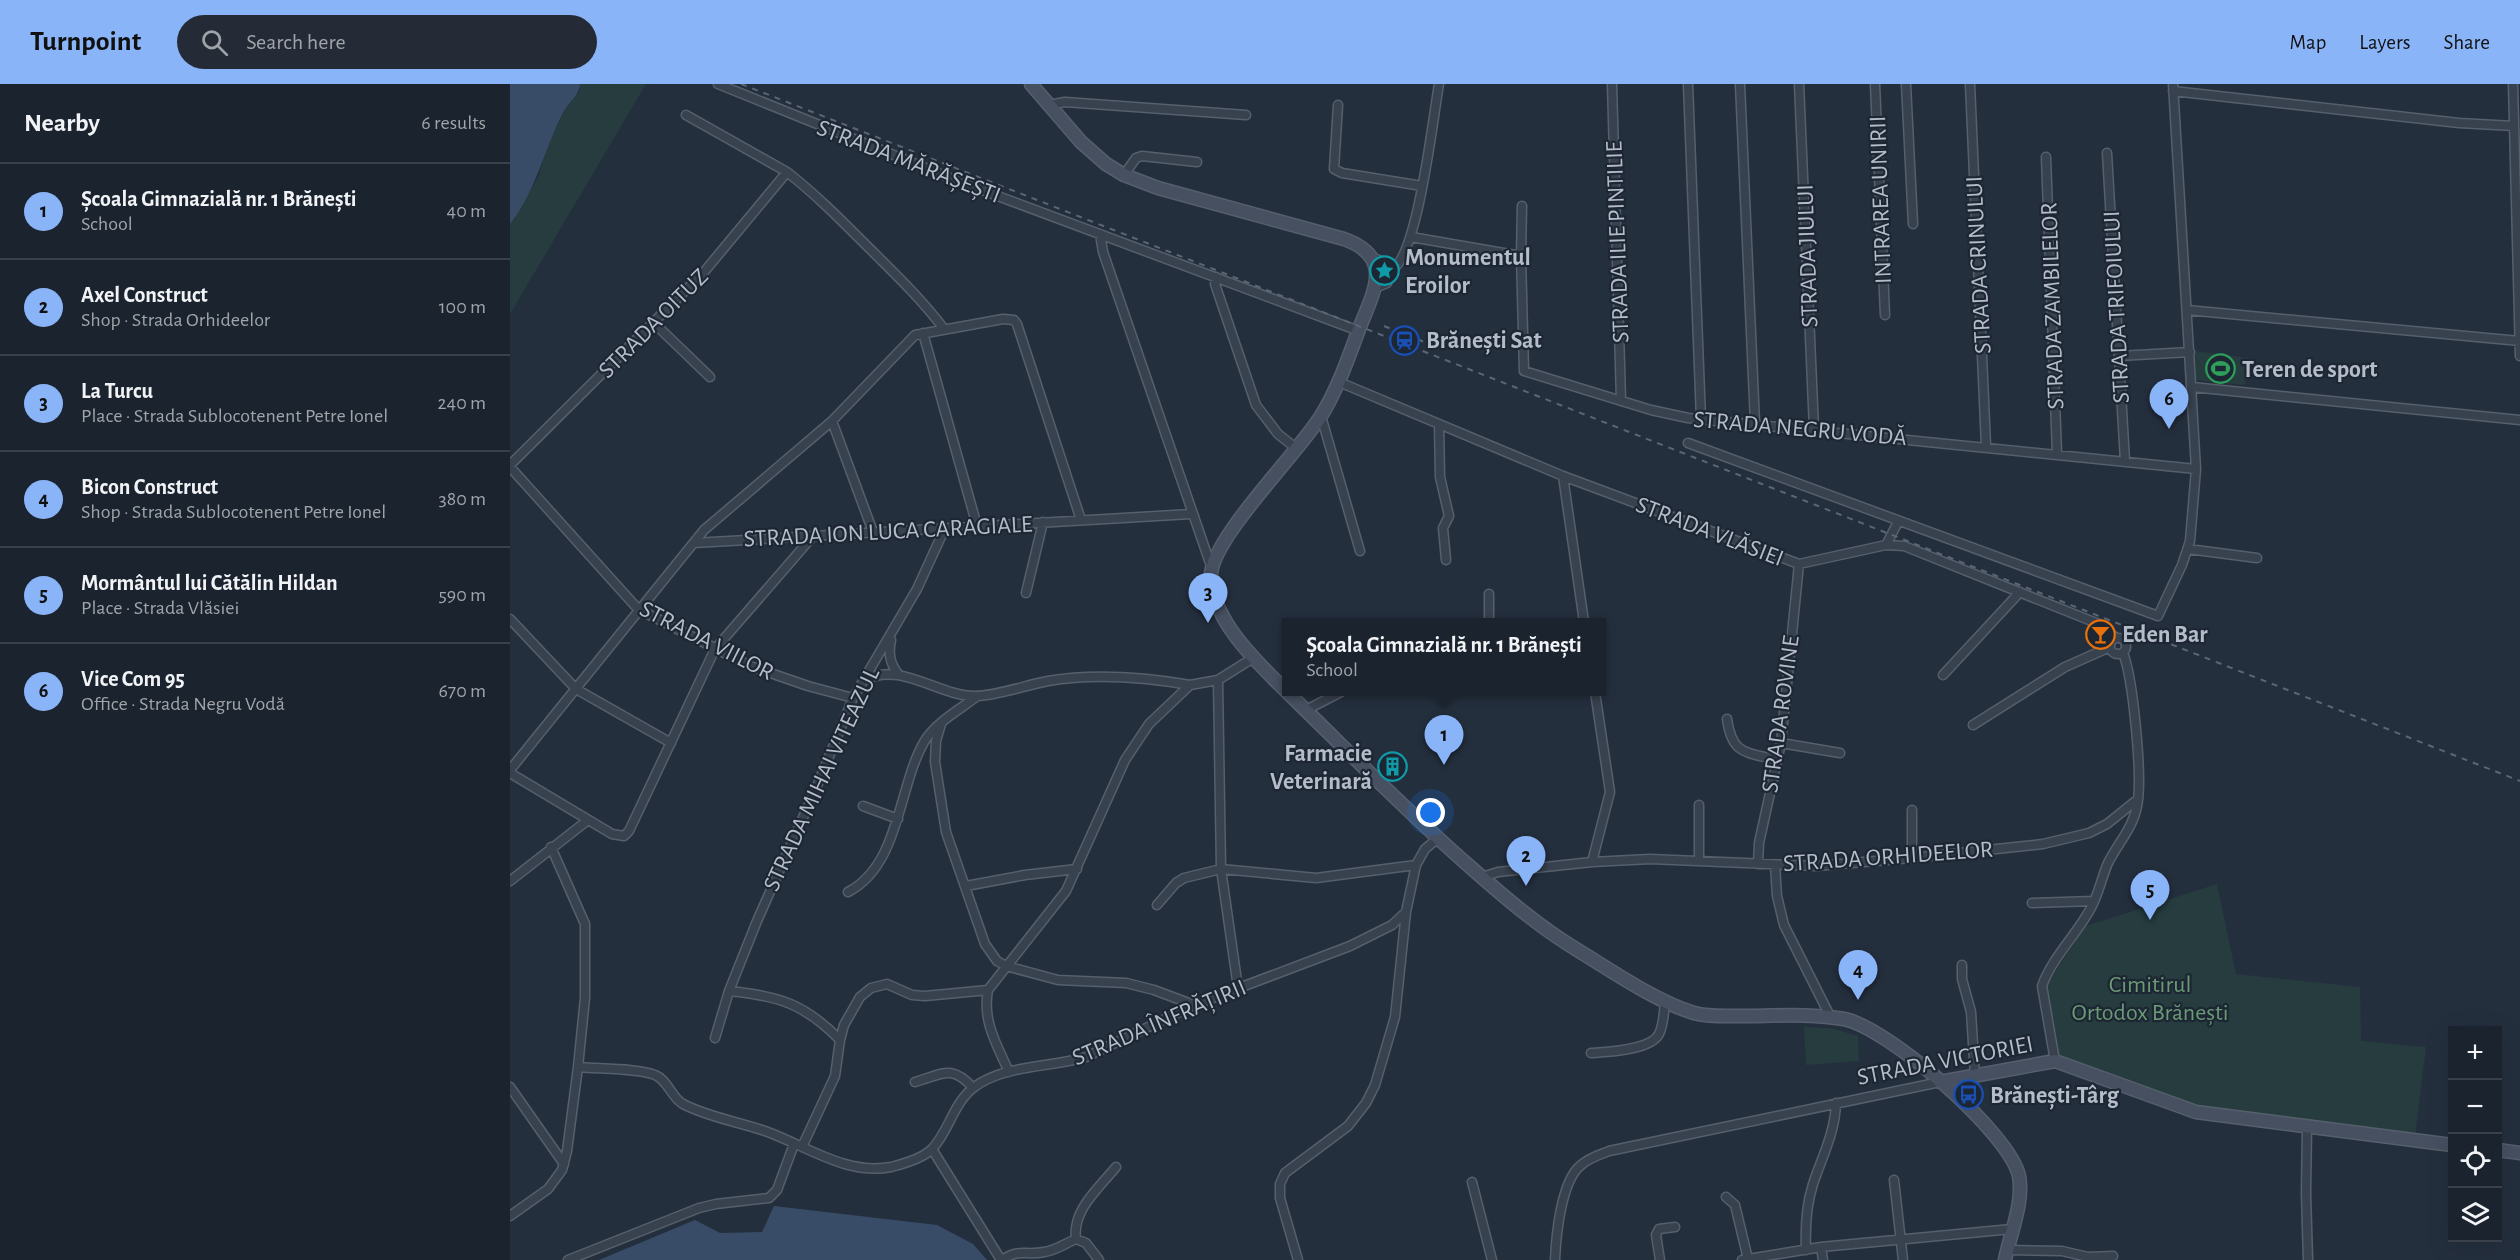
<!DOCTYPE html>
<html lang="en">
<head>
<meta charset="utf-8">
<style>
  body { margin:0; font-family:"Alegreya Sans",sans-serif; background:#242b36; color:#f1f3f6 }
  .controls { position:absolute; right:18px; bottom:18px; display:grid; overflow:hidden; border-radius:0px; box-shadow:0 6px 24px #0002 }
  .controls button { width:54px; height:54px; display:grid; place-items:center; padding:0; border:0; border-bottom:2px solid #39404a; background:#1b232e; color:#f1f3f6; font:30px sans-serif }
  .you { position:absolute; left:921px; top:729px; width:21px; height:21px; margin:-15px; border:4px solid #fff; border-radius:50%; background:#1a73e8; box-shadow:0 0 0 9px #1a73e833 }
  .badge { display:grid; place-items:center; width:39px; height:39px; border-radius:50%; background:#8ab4f8; color:#111; font-size:20px; font-weight:700 }
  .pin { position:absolute; translate:-50% -50px; filter:drop-shadow(0 2px 3px #0008) }
  .pin::after { content:''; position:absolute; top:32px; width:21px; height:18px; background:inherit; clip-path:polygon(0 0,100% 0,50% 100%) }
  .popup { position:absolute; left:772px; top:534px; width:324px; height:78px; box-sizing:border-box; display:grid; place-content:center; border-radius:0px; background:#1b232e; filter:drop-shadow(0 2px 4px #0005); font-size:20px; white-space:nowrap; color:#a0a4aa }
  .popup b { font-size:22px; color:#f1f3f6 }
  .popup::after { content:''; position:absolute; left:50%; top:100%; margin-left:-12px; border:12px solid transparent; border-top-color:#1b232e }
  .list { margin:0; padding:0; list-style:none }
  h2 { display:flex; justify-content:space-between; align-items:center; height:78px; margin:0; padding:0 24px; font-size:26px }
  h2 small { font-size:20px; font-weight:400; color:#a0a4aa }
  .list li { display:grid; grid-template-columns:39px 1fr auto; gap:18px; align-items:center; box-sizing:border-box; height:96px; padding:0 24px; border-top:2px solid #39404a }
  .list b { display:block; font-size:22px; white-space:nowrap }
  .list p { margin:0; font-size:20px; white-space:nowrap; color:#a0a4aa }
  .list em { font-size:20px; font-style:normal; color:#a0a4aa }
  .icon { flex:none; width:33px; height:33px; fill:none; stroke:currentColor; stroke-width:2; stroke-linecap:round; stroke-linejoin:round }
  .map { position:relative; flex:none; width:2010px; height:1176px; overflow:hidden }
  header { display:flex; align-items:center; gap:36px; box-sizing:border-box; height:84px; padding:0 30px; background:#8ab4f8; color:#111 }
  header strong { font-size:28px }
  nav { display:flex; gap:33px; margin-inline-start:auto; font-size:21px }
  .search { width:420px; height:54px; background:#242b36; display:flex; align-items:center; gap:15px; box-sizing:border-box; padding:0 21px; border-radius:33px; color:#a0a4aa; font-size:22px }
  main { display:flex }
  aside { flex:1; background:#1b232e }
  .map>svg:first-child { display:block }
  .green { fill:#263c3f }
  .water { fill:#394c67 }
  .lines { fill:none; stroke-linecap:round; stroke-linejoin:round }
  .street-casing { stroke:#565f6c; stroke-width:11 }
  .secondary-casing { stroke:#565f6c; stroke-width:15 }
  .street { stroke:#38414e; stroke-width:8 }
  .secondary { stroke:#465061; stroke-width:12 }
  .rail { stroke:#5a6575; stroke-width:2; stroke-dasharray:6 6; stroke-linecap:butt }
  .labels { text-anchor:middle; stroke-width:4.5; stroke-linejoin:round; paint-order:stroke }
  .street-label { font-size:24px; fill:#b4bcc9; stroke:#1d2633 }
  .poi-label { font-size:24px; font-weight:bold; fill:#b4bcc9; stroke:#1d2633; text-anchor:start }
  .park-label { font-size:24px; fill:#6b9a76; stroke:#1d2633 }
</style>
</head>
<body>
<header>
<strong>Turnpoint</strong>
<div class="search"><svg class="icon" aria-label="search" viewBox="0 0 24 24"><circle cx="10" cy="10" r="6"/><path d="M15 15l6 6"/></svg>Search here</div>
<nav><a>Map</a><a>Layers</a><a>Share</a></nav>
</header>
<main>
<aside>
<h2>Nearby<small>6 results</small></h2>
<ul class="list">
<li><span class="badge">1</span><div><b>Școala Gimnazială nr. 1 Brănești</b><p>School</p></div><em>40 m</em></li>
<li><span class="badge">2</span><div><b>Axel Construct</b><p>Shop · Strada Orhideelor</p></div><em>100 m</em></li>
<li><span class="badge">3</span><div><b>La Turcu</b><p>Place · Strada Sublocotenent Petre Ionel</p></div><em>240 m</em></li>
<li><span class="badge">4</span><div><b>Bicon Construct</b><p>Shop · Strada Sublocotenent Petre Ionel</p></div><em>380 m</em></li>
<li><span class="badge">5</span><div><b>Mormântul lui Cătălin Hildan</b><p>Place · Strada Vlăsiei</p></div><em>590 m</em></li>
<li><span class="badge">6</span><div><b>Vice Com 95</b><p>Office · Strada Negru Vodă</p></div><em>670 m</em></li>
</ul>
</aside>
<div class="map">
<svg width="2010" height="1176" viewBox="0 0 2010 1176">
  <rect width="100%" height="100%" fill="#242f3e"/>
  <path class="green" d="M70,0H136L0,230V140L28,94L38,59L56,24L70,7Z
    M1684,267L1738,274L1735,301L1685,296Z
    M1707,800L1726,890L1850,903L1851,957L1916,963L1905,1052L1688,1025L1546,975L1534,904L1576,842Z
    M1294,943L1321,944L1348,952L1349,977L1296,981Z"/>
  <path class="water" d="M0,0H70C69,12 60,17 54,27C34,64 27,106 0,140Z
    M264,1122L427,1141L463,1160L477,1176H89L185,1136L210,1149L252,1148Z"/>
  <g class="lines">
    <defs>
      <path id="street" d="M208,0L453,99L849,247
        M1102,0L1111,317
        M1178,0L1191,335
        M1230,0L1245,339
        M1289,0L1304,345
        M1365,0L1375,231
        M1396,0L1403,140
        M1460,0L1476,362
        M2003,0L2010,272
        M1663,7L1949,39L2004,42
        M539,21L555,18L736,31
        M828,21L824,85L832,89L912,102
        M176,31L277,88C304,109 328,133 352,157C380,185 410,213 434,245
        M1597,69L1615,377
        M1536,73L1547,370
        M614,91L626,74L632,72L687,78
        M1012,122L1011,172L1014,287L1141,326L1178,334L1686,385
        M590,150L593,168L702,485
        M901,153L1011,172
        M863,174L878,179L883,185
        M883,185C908,168 923,34 929,0
        M706,193L705,200L746,321L768,350L787,365
        M865,204L877,199L883,185
        M1677,226L2010,257
        M144,239L200,293
        M413,249L467,442
        M1609,272L1680,268
        M829,298L1053,392L1289,480L1376,461L1394,462L1589,540L1606,554
        M1682,303L2010,336
        M811,332L850,467
        M322,337L363,448
        M929,340L930,393L939,432L933,444L936,476
        M1178,359L1648,532L1672,481L1680,457L1686,385L1663,0
        M0,381L194,188L277,88
        M0,383L128,525L240,582L298,602L343,614
        M1053,392L1074,538
        M184,459L681,430
        M1376,461L1388,438
        M1678,465L1747,474
        M516,509L533,438
        M0,535L66,605L161,659
        M979,538V510
        M1600 562a8 8 0 1 1 16 0a8 8 0 1 1-16 0Z
        M381,556C378,570 380,580 389,591
        M1433,591L1510,508
        M355,596C391,577 428,612 465,612C487,612 516,601 538,597C586,589 633,593 680,601
        M708,596L711,785L728,904
        M796,626L831,608
        M1217,635C1222,671 1236,668 1267,676
        M431,640L426,657L425,678L436,748L475,860L487,877L496,882L548,896L616,899L644,906L684,921
        M1463,641L1555,583L1600,563
        M1271,659L1330,669
        M0,686L194,446L322,337L405,251L493,235L504,236L507,240L571,436
        M0,689L102,750L114,752L119,747L205,565L303,452
        M1189,721V777
        M353,722L388,735
        M1402,726V774
        M1082,778L1100,708L1085,608
        M1248,780L1249,759L1271,659L1289,480
        M1265,781L1267,812L1274,841L1321,934
        M972,793L988,788L1082,778L1140,775L1306,782L1402,774L1533,760L1579,749L1597,740L1628,715
        M0,797L78,736
        M456,802L515,791L567,785
        M338,808C390,781 388,703 414,658C425,639 449,626 466,613
        M1522,819L1584,817
        M647,821L666,799L674,794L711,785L806,794L906,781
        M1452,881V895L1461,928L1465,992
        M219,907C268,912 294,919 330,956
        M205,954L219,907L247,837L307,702L343,614L407,505L435,444
        M1081,969C1098,968 1141,966 1149,950C1154,940 1154,927 1155,916
        M1545,977L1532,902C1541,876 1564,853 1578,829C1588,814 1591,795 1598,779C1608,759 1623,744 1627,722C1633,695 1623,594 1613,569
        M68,983C88,985 128,984 145,991C158,996 161,1013 173,1020C198,1033 229,1038 255,1047C295,1061 337,1092 381,1083C393,1080 413,1074 422,1065C439,1047 443,1020 463,1004C494,980 540,984 576,973L684,921L840,862L882,841L896,828
        M499,988C487,961 472,937 478,906L556,807L615,676L639,640L680,601L708,596L743,574
        M405,998C433,990 442,980 463,1004
        M0,1003L54,1080
        M1797,1043L1796,1109L1798,1176
        M292,1063L325,992L330,956L334,941L350,913L361,904L377,900L402,911L415,912L478,906
        M422,1065L491,1176
        M1384,1096L1393,1176
        M962,1098L982,1176
        M1216,1113L1225,1121L1238,1175
        M0,1132L38,1105L52,1086L57,1067L68,983L75,914V840L41,763
        M566,1155C562,1126 589,1104 606,1083
        M1311,1163L1313,1176
        M1296,1166C1295,1143 1296,1122 1303,1100C1312,1073 1325,1049 1326,1019
        M1497,1166L1552,1167L1578,1173L1603,1172
        M58,1176L189,1124L206,1120L259,1114L267,1106L284,1060
        M492,1176C510,1164 515,1172 534,1168C545,1167 556,1159 566,1155L576,1159L589,1176
        M788,1176L770,1114V1100L775,1089L838,1042L856,1019L865,1001L885,933L896,828L906,781L915,765L927,755
        M1045,1176C1046,1152 1051,1098 1070,1082C1078,1074 1089,1071 1099,1067L1430,998
        M1150,1176L1146,1151L1149,1145L1165,1143
        M1232,1176L1311,1163L1502,1145"/>
      <path id="secondary" d="M521,0L571,58L596,80L614,91L648,104L834,155C882,172 866,204 851,240C839,271 829,303 811,332C788,369 702,454 701,491C701,536 747,578 776,607
        M777,608C837,666 895,726 958,781C993,812 1029,843 1069,867C1102,887 1147,918 1184,929C1198,933 1213,932 1228,932C1263,932 1299,929 1334,935C1377,943 1500,1049 1509,1092C1514,1119 1500,1150 1495,1176
        M1430,998L1545,977L1686,1028L1942,1061
        M1988,1066L2010,1069"/>
    </defs>
    <use href="#street" class="street-casing"/>
    <use href="#secondary" class="secondary-casing"/>
    <use href="#street" class="street"/>
    <use href="#secondary" class="secondary"/>
    <path class="rail" d="M231,0L2010,697
      M874,242L927,263"/>
  </g>
  <defs>
    <symbol id="sight-ring" viewBox="-11 -11 22 22"><circle r="9.5" fill="#1d2633" stroke="#0f9aa8" stroke-width="1.5"/><path d="M0-6L1.8-2.2L6-1.7L2.9 1.2L3.7 5.4L0 3.3L-3.7 5.4L-2.9 1.2L-6-1.7L-1.8-2.2Z" fill="#0f9aa8"/></symbol>
    <symbol id="station-ring" viewBox="-11 -11 22 22"><circle r="9.5" fill="#1d2633" stroke="#1a4fb4" stroke-width="1.5"/><path d="M-3-6H3Q5-6 5-4V2Q5 4 3 4L4.5 6H3L1.5 4h-3L-3 6H-4.5L-3 4Q-5 4-5 2V-4Q-5-6-3-6ZM-3.5-4v3h7v-3ZM-3.5 1v1.5H-2V1ZM2 1v1.5H3.5V1Z" fill="#1a4fb4"/></symbol>
    <symbol id="stadium-ring" viewBox="-11 -11 22 22"><circle r="9.5" fill="#1d2633" stroke="#2e9e5b" stroke-width="1.5"/><path d="M0-5a6.5 5 0 1 0 0 10a6.5 5 0 1 0 0-10ZM-3.5-1.8h7v3.6h-7Z" fill="#2e9e5b"/></symbol>
    <symbol id="bar-ring" viewBox="-11 -11 22 22"><circle r="9.5" fill="#1d2633" stroke="#e8710a" stroke-width="1.5"/><path d="M-6-5H6L.8 .8V4.5H3.5V6h-7V4.5H-.8V.8Z" fill="#e8710a"/></symbol>
    <symbol id="building-ring" viewBox="-11 -11 22 22"><circle r="9.5" fill="#1d2633" stroke="#0f9aa8" stroke-width="1.5"/><path d="M-4-6H4V6H1V3H-1V6H-4ZM-2.5-4.3h1.7v1.8h-1.7ZM.8-4.3h1.7v1.8H.8ZM-2.5-1h1.7V.8h-1.7ZM.8-1h1.7V.8H.8Z" fill="#0f9aa8"/></symbol>
    <symbol id="bus-ring" viewBox="-11 -11 22 22"><circle r="9.5" fill="#1d2633" stroke="#1a4fb4" stroke-width="1.5"/><path d="M-5-6H5V4H4V6H2V4H-2V6H-4V4H-5ZM-3.5-4V0h7V-4ZM-3.5 1.2v1.5H-2V1.2ZM2 1.2v1.5H3.5V1.2Z" fill="#1a4fb4"/></symbol>
  </defs>
  <g fill-rule="evenodd">
    <use href="#sight-ring" x="858" y="170" width="33" height="33"/>
    <use href="#station-ring" x="878" y="240" width="33" height="33"/>
    <use href="#stadium-ring" x="1694" y="268" width="33" height="33"/>
    <use href="#bar-ring" x="1574" y="534" width="33" height="33"/>
    <use href="#building-ring" x="866" y="666" width="33" height="33"/>
    <use href="#bus-ring" x="1442" y="994" width="33" height="33"/>
  </g>
  <g class="labels">
    <g class="street-label">
      <text transform="translate(399 77) rotate(21)" y="8">STRADA MĂRĂȘEȘTI</text>
      <text transform="translate(1370 116) rotate(-92)" y="8">INTRAREA UNIRII</text>
      <text transform="translate(1107 158) rotate(-92)" y="8">STRADA ILIE PINTILIE</text>
      <text transform="translate(1297 172) rotate(-92)" y="8">STRADA JIULUI</text>
      <text transform="translate(1468 181) rotate(-93)" y="8">STRADA CRINULUI</text>
      <text transform="translate(1542 222) rotate(-92)" y="8">STRADA ZAMBILELOR</text>
      <text transform="translate(1606 223) rotate(-93)" y="8">STRADA TRIFOIULUI</text>
      <text transform="translate(143 239) rotate(-45)" y="8">STRADA OITUZ</text>
      <text transform="translate(1290 344) rotate(5)" y="8">STRADA NEGRU VODĂ</text>
      <text transform="translate(378 447) rotate(-3)" y="8">STRADA ION LUCA CARAGIALE</text>
      <text transform="translate(1200 447) rotate(21)" y="8">STRADA VLĂSIEI</text>
      <text transform="translate(197 556) rotate(27)" y="8">STRADA VIILOR</text>
      <text transform="translate(1270 630) rotate(-82)" y="8">STRADA ROVINE</text>
      <text transform="translate(311 695) rotate(-65)" y="8">STRADA MIHAI VITEAZUL</text>
      <text transform="translate(1378 772) rotate(-4)" y="8">STRADA ORHIDEELOR</text>
      <text transform="translate(649 938) rotate(-23)" y="8">STRADA ÎNFRĂȚIRII</text>
      <text transform="translate(1435 976) rotate(-11)" y="8">STRADA VICTORIEI</text>
    </g>
    <g class="poi-label">
      <text x="895" y="181">Monumentul<tspan x="895" dy="28">Eroilor</tspan></text>
      <text x="916" y="264">Brănești Sat</text>
      <text x="1732" y="293">Teren de sport</text>
      <text x="1612" y="558">Eden Bar</text>
      <text x="862" y="677" text-anchor="end">Farmacie<tspan x="862" dy="28">Veterinară</tspan></text>
      <text x="1480" y="1019">Brănești-Târg</text>
    </g>
    <g class="park-label">
      <text x="1640" y="908">Cimitirul<tspan x="1640" dy="28">Ortodox Brănești</tspan></text>
    </g>
  </g>
</svg>
<div class="controls">
<button>+</button>
<button>−</button>
<button><svg class="icon" aria-label="locate" viewBox="0 0 24 24"><circle cx="12" cy="12" r="6"/><path d="M12 2v4M12 18v4M2 12h4M18 12h4"/></svg></button>
<button><svg class="icon" aria-label="layers" viewBox="0 0 24 24"><path d="M12 4l9 5-9 5-9-5zM3 14l9 5 9-5"/></svg></button>
</div>
<div class="you"></div>
<div class="pin badge" style="left:934px;top:681px">1</div>
<div class="popup"><b>Școala Gimnazială nr. 1 Brănești</b>School</div>
<div class="pin badge" style="left:1016px;top:802px">2</div>
<div class="pin badge" style="left:698px;top:539px">3</div>
<div class="pin badge" style="left:1348px;top:916px">4</div>
<div class="pin badge" style="left:1640px;top:836px">5</div>
<div class="pin badge" style="left:1659px;top:345px">6</div>
</div>
</main>
</body>
</html>
